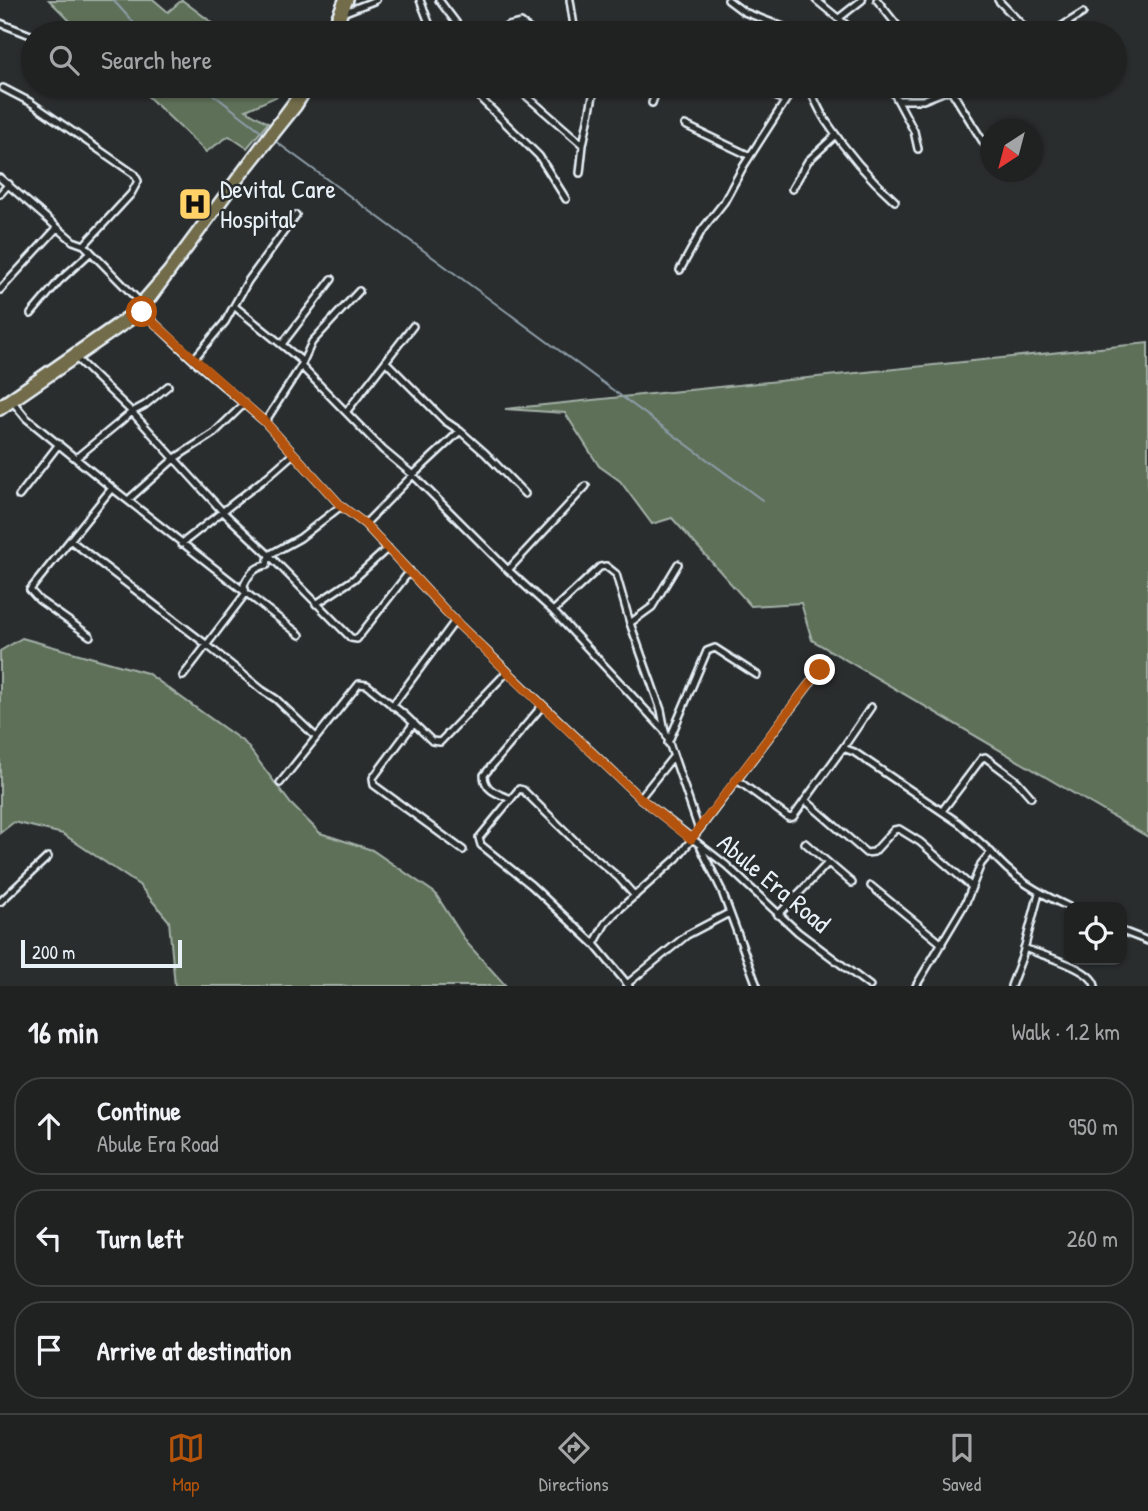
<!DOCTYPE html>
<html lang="en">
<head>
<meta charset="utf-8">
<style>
  body { margin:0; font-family:"Patrick Hand",sans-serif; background:#282a2a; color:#f1f3f6 }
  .controls { position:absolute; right:21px; bottom:21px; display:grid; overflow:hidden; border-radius:14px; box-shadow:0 2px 5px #0004 }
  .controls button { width:63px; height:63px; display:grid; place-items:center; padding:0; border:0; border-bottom:2px solid #3d3f40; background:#202222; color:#f1f3f6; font:35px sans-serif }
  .compass { position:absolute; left:980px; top:119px; width:63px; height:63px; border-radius:50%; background:#202222; box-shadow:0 2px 5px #0004; rotate:216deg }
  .scale { position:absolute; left:21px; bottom:18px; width:161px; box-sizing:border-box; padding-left:7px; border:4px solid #e8f1f8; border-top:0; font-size:19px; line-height:24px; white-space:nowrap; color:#e8f1f8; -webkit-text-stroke:5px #2a2d2e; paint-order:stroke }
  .stop { position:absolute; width:21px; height:21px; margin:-16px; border:5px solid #b45309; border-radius:50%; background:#fff }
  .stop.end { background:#b45309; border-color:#fff; box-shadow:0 2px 7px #0008 }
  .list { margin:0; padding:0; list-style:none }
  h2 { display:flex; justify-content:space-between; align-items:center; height:91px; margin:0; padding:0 28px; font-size:30px }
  h2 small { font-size:23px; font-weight:400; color:#a2a4a5 }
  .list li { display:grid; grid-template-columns:46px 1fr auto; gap:21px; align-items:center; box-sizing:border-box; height:98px; margin:0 14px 14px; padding:0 14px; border:2px solid #3d3f40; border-radius:28px }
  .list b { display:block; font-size:26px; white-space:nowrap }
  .list p { margin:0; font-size:23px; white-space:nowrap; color:#a2a4a5 }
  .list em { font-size:23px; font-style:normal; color:#a2a4a5 }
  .icon { flex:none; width:38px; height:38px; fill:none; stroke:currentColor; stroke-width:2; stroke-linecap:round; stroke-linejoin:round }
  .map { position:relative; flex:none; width:1148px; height:986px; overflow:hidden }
  .search { position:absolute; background:#202222; box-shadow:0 2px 5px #0004; left:21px; right:21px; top:21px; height:77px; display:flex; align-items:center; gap:18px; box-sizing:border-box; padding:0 24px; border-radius:38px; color:#a2a4a5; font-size:26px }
  .sheet { height:427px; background:#202222 }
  nav { display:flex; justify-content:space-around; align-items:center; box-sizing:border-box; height:98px; border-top:2px solid #3d3f40; background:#202222; font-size:19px; color:#a2a4a5 }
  nav a { display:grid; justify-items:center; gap:4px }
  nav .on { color:#b45309 }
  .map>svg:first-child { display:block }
  .green { fill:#5e7059; stroke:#a3b0a8; stroke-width:2 }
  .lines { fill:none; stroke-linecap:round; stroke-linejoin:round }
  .stream { stroke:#8d9ea9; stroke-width:2 }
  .minor-casing { stroke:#e8f1f8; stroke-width:10 }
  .major-casing { stroke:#e8f1f8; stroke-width:12 }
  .minor { stroke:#2a2d2e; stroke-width:5 }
  .major { stroke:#726c4b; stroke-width:7 }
  .route { stroke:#b45309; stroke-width:9 }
  .labels { text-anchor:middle; stroke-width:5; stroke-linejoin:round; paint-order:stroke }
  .poi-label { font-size:26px; fill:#e8f1f8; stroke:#2a2d2e; text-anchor:start }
  .street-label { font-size:26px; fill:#e8f1f8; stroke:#2a2d2e }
</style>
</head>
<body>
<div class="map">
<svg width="1148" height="986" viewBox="0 0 1148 986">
  <rect width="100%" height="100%" fill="#2a2d2e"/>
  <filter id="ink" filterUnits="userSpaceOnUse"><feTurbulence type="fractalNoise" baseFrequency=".0143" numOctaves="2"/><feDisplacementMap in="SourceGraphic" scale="14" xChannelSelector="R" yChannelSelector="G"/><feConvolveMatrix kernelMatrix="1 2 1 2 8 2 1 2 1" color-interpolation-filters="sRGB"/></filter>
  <g filter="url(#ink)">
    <path class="green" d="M49,0H154L168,12L182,0L226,33H82Z
      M137,86H291L280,95L246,110L268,123L247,148L229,136L206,152Z
      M1148,343V837L812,640L801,603L751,606L672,518L652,524L620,481L599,466L565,413L505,409Z
      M22,638L147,673L245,743L291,804L320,833L372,850L435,893L467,943L506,986H175L169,921L139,885L63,834L14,822L0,833V651Z"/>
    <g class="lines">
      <path class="stream" d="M113,0L143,33
        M202,86L265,134
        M275,141L762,500"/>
      <defs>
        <path id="minor" d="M420,0L433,33
          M439,0L464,33
          M570,0L575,33
          M728,0L744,12L786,28L791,33
          M816,0L856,33
          M877,0L903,33
          M998,0L1030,33
          M345,12L376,0
          M839,18L862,0
          M0,23L33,36
          M496,33L508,26L521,23L534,33
          M541,33L544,31L558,33
          M1051,33L1083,13
          M471,86L483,101L539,156L566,199
          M515,86L583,145
          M757,86L785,101
          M808,86C814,97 818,109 826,121C845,150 869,178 895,201
          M890,86L914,131L918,149
          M3,88L30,102L134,174L138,181L131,194L84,245
          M951,90L990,153
          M900,100H923L958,86
          M652,103L658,86
          M685,125L750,156
          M580,173L583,145L595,86
          M0,178L73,241L84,245L139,301
          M792,189L808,161L836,135
          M0,194L9,184
          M680,270L702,230L724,202L743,167L795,86
          M0,290L57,228
          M234,306L302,361
          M143,312L193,360L265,422L341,506L365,524L455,621L640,798L726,865L798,932L870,986
          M31,314L59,281L91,252
          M283,343L332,279
          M77,359L132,412L222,511L269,555L351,638L357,639L410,571
          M193,360L225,322L248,281L296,215
          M387,363L445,421L460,431L485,453L525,494
          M301,366L383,450L413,475L508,570L553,611L665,731L699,830L677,858L614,914L605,924L594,944
          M13,402L26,418L112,488L300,635
          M347,411L413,326
          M265,422L301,366L312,342L359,291
          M76,458L132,412L145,405L168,386
          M19,496L59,444
          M128,500L175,458L214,433L243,405
          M365,524L413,475L460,431
          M70,540L207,645L262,690L276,699L316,737
          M181,544L268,476L293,454
          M508,570L586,486
          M316,604L354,579L388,548
          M553,611L600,567L606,566L616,574L630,623L661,710L665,731
          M630,623L652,607L678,564
          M90,636L39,600L30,590L112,488
          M183,676L246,593L244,585C249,574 255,567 267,565L269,555L300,538L341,506
          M392,706L455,621
          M414,723L373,778L374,785L463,850
          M668,743L707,651L715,648L757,675
          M843,748L871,707
          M737,780L789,818L793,817L843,748L854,752L959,823L991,852
          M280,783L359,684L367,685L406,716L432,741L440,742L507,672
          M640,798L672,758
          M511,799C499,794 484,791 484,775L542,706
          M805,800L866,853L874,852L894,830L899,829L920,842L972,887
          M942,811L982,758L985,757L1017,781L1031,797
          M699,830L820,670
          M805,843L852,883
          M701,848L721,889L757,986
          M871,886L942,944
          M0,902L48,857
          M778,915L828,863
          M1122,931L1148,941
          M1024,948C1041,955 1092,968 1095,986
          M627,984L687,935L729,913
          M629,986L594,944L531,885L481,845L479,838L519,789L523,790L577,843L618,877L635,896
          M916,986L966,902L981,864L991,852C1012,878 1039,893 1069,907
          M1011,986L1022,957L1039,893"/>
        <path id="major" d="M329,33L343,0
          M335,33L349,0
          M141,301L167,271L304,86
          M147,305L238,181L297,107L310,86
          M0,404L128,315L137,307
          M0,411L132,320L140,311"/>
      </defs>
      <use href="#minor" class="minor-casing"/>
      <use href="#major" class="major-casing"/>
      <use href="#minor" class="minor"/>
      <use href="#major" class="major"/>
    </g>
  </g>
  <g class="lines" filter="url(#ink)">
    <path class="route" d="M142,312L265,422L341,506L365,524L455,621L547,710L640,798L691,839L820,670"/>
  </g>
  <defs>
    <symbol id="hospital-square" viewBox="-11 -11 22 22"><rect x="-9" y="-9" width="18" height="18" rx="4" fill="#ffd166" stroke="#2a2d2e"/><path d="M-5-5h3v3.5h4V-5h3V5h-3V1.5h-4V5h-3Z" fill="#111"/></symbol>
  </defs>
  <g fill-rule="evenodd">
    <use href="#hospital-square" x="176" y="185" width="38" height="38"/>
  </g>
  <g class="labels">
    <g class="poi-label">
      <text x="220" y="198">Devital Care<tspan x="220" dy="30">Hospital</tspan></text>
    </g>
    <g class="street-label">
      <text transform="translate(774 883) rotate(40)" y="9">Abule Era Road</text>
    </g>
  </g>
</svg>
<div class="controls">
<button><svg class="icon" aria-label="locate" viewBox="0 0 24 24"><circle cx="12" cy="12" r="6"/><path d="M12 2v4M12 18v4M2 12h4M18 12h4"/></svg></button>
</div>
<svg class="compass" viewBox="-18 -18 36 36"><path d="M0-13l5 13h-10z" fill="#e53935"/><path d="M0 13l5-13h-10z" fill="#a2a4a5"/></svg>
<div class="scale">200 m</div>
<div class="stop" style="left:142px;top:312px"></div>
<div class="stop end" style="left:820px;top:670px"></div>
<div class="search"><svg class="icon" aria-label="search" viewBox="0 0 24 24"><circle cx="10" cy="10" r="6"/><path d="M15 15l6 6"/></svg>Search here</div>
</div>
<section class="sheet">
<h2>16 min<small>Walk · 1.2 km</small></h2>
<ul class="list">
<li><svg class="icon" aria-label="ahead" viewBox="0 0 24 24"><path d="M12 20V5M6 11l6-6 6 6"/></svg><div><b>Continue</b><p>Abule Era Road</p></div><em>950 m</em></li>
<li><svg class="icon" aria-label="left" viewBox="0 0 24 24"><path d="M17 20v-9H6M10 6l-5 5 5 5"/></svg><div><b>Turn left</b></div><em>260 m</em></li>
<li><svg class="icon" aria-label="arrive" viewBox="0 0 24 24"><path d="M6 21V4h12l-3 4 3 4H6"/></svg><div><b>Arrive at destination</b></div></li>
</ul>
</section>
<nav>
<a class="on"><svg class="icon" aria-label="map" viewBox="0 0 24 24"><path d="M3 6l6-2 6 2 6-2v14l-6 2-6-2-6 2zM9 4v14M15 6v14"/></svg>Map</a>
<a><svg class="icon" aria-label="directions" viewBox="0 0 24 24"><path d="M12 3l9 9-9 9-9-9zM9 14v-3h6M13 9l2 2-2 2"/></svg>Directions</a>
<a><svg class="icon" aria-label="saved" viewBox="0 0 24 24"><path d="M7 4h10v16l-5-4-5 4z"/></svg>Saved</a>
</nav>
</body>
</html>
